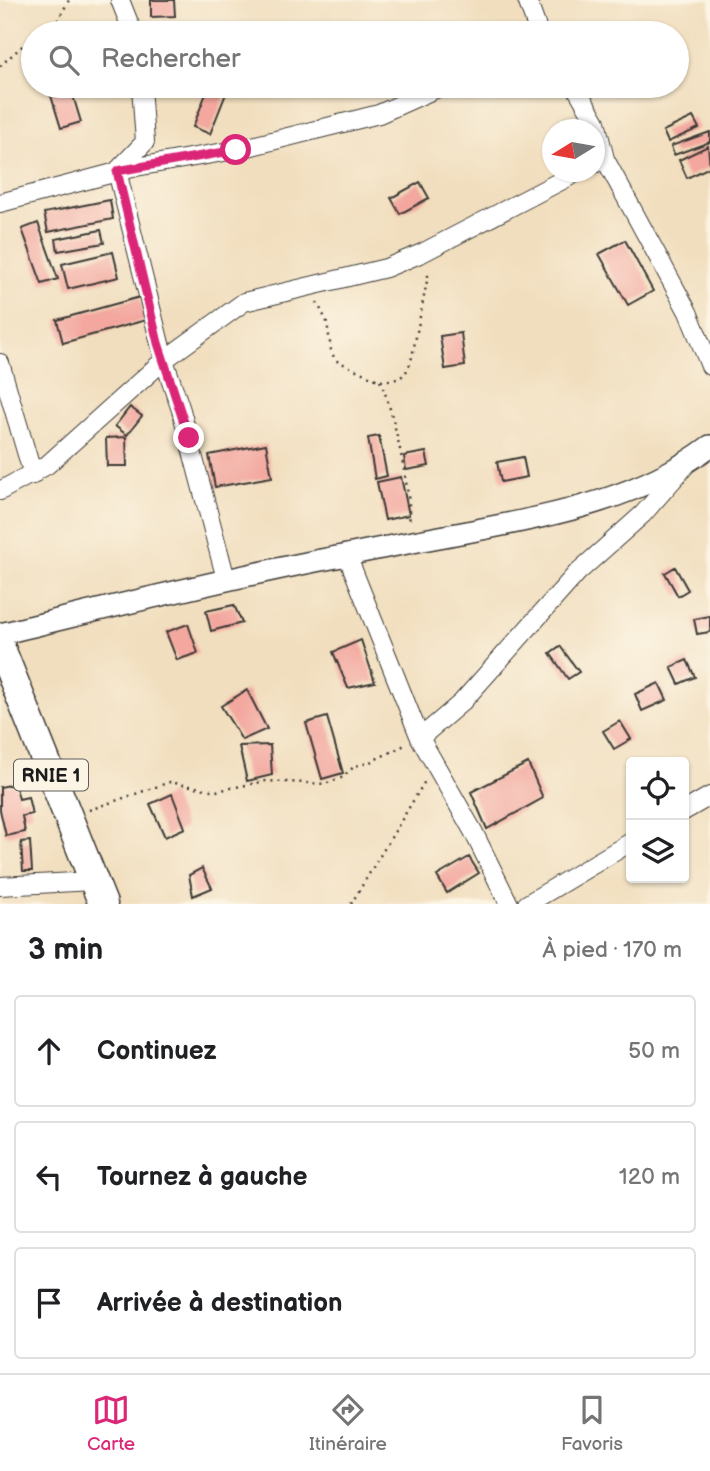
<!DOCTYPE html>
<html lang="fr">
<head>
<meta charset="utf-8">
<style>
  body { margin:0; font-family:"Balsamiq Sans",sans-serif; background:#f2f2f2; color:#202124 }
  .controls { position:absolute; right:21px; bottom:21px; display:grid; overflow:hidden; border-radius:7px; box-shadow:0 2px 5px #0004 }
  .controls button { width:63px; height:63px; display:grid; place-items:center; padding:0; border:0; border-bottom:2px solid #e0e0e0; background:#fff; color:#202124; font:35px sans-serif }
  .compass { position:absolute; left:542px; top:119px; width:63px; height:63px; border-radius:50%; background:#fff; box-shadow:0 2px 5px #0004; rotate:259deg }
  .stop { position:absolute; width:21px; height:21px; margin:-16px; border:5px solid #db2777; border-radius:50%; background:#fff }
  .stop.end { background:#db2777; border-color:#fff; box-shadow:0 2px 7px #0008 }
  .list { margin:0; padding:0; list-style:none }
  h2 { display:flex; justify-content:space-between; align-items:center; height:91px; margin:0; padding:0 28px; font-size:30px }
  h2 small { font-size:23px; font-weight:400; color:#757577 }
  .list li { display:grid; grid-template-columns:46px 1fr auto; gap:21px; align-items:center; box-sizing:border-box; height:112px; margin:0 14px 14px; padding:0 14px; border:2px solid #e0e0e0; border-radius:7px }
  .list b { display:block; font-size:26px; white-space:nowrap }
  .list em { font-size:23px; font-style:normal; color:#757577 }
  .icon { flex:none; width:38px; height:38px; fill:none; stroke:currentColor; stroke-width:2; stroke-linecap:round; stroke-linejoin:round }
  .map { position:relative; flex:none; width:710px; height:904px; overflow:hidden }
  .search { position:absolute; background:#fff; box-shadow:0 2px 5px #0004; left:21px; right:21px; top:21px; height:77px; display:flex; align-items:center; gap:18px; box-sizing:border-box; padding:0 24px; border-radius:38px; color:#757577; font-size:26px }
  .sheet { height:469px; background:#fff }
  nav { display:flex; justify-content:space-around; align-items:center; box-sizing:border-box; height:98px; border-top:2px solid #e0e0e0; background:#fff; font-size:19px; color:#757577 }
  nav a { display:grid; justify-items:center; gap:4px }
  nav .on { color:#db2777 }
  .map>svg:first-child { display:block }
  .building { fill:#f3a79f }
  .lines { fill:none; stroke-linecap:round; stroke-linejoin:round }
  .minor-casing { stroke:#3c3934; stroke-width:20 }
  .tertiary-casing { stroke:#3c3934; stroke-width:24 }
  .trunk-casing { stroke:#3c3934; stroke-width:31 }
  .path { stroke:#3c3934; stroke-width:2.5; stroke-dasharray:2 5; stroke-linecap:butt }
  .minor { stroke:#fff; stroke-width:18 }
  .tertiary { stroke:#fff; stroke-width:21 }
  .trunk { stroke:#fff; stroke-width:28 }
  .route { stroke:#db2777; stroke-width:9 }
  .labels { text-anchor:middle; stroke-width:6; stroke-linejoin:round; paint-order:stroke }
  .shield { fill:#fcf5e5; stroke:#5f5d58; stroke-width:2 }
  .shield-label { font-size:19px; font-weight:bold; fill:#1c1c1c }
</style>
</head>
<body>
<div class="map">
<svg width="710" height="904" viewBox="0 0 710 904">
  <rect width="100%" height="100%" fill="#fcf5e5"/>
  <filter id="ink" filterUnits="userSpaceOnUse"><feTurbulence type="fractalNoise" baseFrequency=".0143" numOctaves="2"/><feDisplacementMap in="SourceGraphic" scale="14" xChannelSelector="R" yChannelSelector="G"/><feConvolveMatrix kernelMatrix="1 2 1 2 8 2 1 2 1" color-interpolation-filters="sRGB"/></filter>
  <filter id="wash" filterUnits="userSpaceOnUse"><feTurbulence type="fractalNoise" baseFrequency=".00686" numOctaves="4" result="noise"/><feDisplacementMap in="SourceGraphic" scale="28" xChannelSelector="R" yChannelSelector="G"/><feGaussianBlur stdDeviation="1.57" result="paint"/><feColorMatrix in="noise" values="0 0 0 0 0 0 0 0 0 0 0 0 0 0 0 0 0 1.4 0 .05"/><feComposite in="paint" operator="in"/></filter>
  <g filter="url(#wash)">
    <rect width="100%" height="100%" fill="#f1debe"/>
    <g id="blocks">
      <path class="building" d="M151,0H174L175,16L151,17Z
        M48,86H70L81,122L61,128Z
        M209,86H229L210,134L193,127Z
        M693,117L699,128L668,142L663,131Z
        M710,132V142L674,155L671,146Z
        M708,146L710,167L687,178L679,160Z
        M420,182L429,198L400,214L391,198Z
        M110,200L113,219L48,232L44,213Z
        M38,223L58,279L42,284L22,229Z
        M101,230L104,243L58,251L56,239Z
        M625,240L653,291L628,305L599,254Z
        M113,252L119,277L68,289L62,264Z
        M140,297L146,320L63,343L57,320Z
        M461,333L465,366L445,369L440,336Z
        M130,407L142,416L127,435L115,426Z
        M379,436L387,476L375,479L368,438Z
        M126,437L127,466H107L106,438Z
        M266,444L272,477L215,487L209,455Z
        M426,452L429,466L406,470L404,456Z
        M523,457L527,477L501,482L497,462Z
        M401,477L409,515L385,520L377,482Z
        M675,567L688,590L678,596L665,573Z
        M234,605L242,623L211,631L206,611Z
        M710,616V632L697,634L694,619Z
        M188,624L198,653L177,660L166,632Z
        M361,640L375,682L348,688L333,652Z
        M560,646L579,672L568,679L550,653Z
        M687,660L695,677L679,684L671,667Z
        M659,683L667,700L642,711L635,694Z
        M247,690L267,729L242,740L221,706Z
        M327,717L343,773L322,779L306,723Z
        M620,721L631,739L614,749L603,731Z
        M270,745L272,775L247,781L239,746Z
        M528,763L543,798L487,829L471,792Z
        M15,784L19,799L28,797L32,814L22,816L25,832L6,836L0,810V787Z
        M172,794L185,828L165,837L150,804Z
        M30,841L32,871H23L21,842Z
        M469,857L479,873L447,893L437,876Z
        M202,868L212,888L193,896L189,875Z"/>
    </g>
  </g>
  <g filter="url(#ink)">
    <use href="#blocks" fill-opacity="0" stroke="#3c3934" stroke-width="2"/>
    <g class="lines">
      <defs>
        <path id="minor" d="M120,0L133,33
          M527,0L539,33
          M141,86L145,142L117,171L164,360L244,302L386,268L422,253L578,172
          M575,86L596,122L605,159
          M594,164L605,159L688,312L710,366
          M0,203L136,167L236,150L379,114L442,86
          M0,363L33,475
          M0,491L47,465L164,360L181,410L226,579
          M347,555L420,738L473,831L509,904
          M420,738L462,702L578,572L643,514L686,465
          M684,811L710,796
          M0,886L93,881
          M527,904L631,842"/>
        <path id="tertiary" d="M0,634C103,609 206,583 311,562C363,552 415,541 467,532C554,515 638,500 710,446"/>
        <path id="trunk" d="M0,646L103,904"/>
      </defs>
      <use href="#minor" class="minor-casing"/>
      <use href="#tertiary" class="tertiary-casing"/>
      <use href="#trunk" class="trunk-casing"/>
      <path class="path" d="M51,33L69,0
        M0,66L21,47L33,43
        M317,302L327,322L331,350L335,360L380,381L398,379L405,374L411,362L428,276L427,270
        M380,381C392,404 413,499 409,524
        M89,810L170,782L216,791L266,781L325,784L341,778L355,766L368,763L405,745
        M351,904L425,781"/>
      <use href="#minor" class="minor"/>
      <use href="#tertiary" class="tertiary"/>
      <use href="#trunk" class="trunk"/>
    </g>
  </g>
  <g class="lines" filter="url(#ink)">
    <path class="route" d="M189,438L158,343L117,171L236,150"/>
  </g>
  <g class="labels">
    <rect class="shield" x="14" y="759.5" width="74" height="31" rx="5"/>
    <g class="shield-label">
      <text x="51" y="782">RNIE 1</text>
    </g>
  </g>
</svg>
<div class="controls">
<button><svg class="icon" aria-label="locate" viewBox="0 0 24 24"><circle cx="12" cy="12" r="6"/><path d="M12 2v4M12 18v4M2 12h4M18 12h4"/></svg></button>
<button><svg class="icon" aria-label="layers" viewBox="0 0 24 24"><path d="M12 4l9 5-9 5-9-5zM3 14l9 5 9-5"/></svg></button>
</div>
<svg class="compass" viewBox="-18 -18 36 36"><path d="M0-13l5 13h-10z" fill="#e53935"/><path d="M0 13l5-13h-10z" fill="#757577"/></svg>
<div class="stop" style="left:236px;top:150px"></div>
<div class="stop end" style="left:189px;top:438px"></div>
<div class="search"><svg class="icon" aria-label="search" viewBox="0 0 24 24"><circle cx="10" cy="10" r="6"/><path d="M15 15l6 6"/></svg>Rechercher</div>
</div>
<section class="sheet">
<h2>3 min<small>À pied · 170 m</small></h2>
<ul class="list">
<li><svg class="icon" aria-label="ahead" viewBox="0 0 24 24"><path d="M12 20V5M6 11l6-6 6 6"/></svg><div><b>Continuez</b></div><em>50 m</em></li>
<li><svg class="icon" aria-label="left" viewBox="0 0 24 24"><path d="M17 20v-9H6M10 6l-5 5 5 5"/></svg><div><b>Tournez à gauche</b></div><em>120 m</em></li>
<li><svg class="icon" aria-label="arrive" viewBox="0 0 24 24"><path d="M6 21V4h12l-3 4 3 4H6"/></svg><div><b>Arrivée à destination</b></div></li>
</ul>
</section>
<nav>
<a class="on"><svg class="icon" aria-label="map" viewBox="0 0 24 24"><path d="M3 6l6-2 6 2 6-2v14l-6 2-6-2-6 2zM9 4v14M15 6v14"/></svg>Carte</a>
<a><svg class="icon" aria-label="directions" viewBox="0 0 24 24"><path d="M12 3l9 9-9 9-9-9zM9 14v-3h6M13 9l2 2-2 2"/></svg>Itinéraire</a>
<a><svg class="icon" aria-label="saved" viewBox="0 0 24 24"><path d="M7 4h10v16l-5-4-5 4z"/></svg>Favoris</a>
</nav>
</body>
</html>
